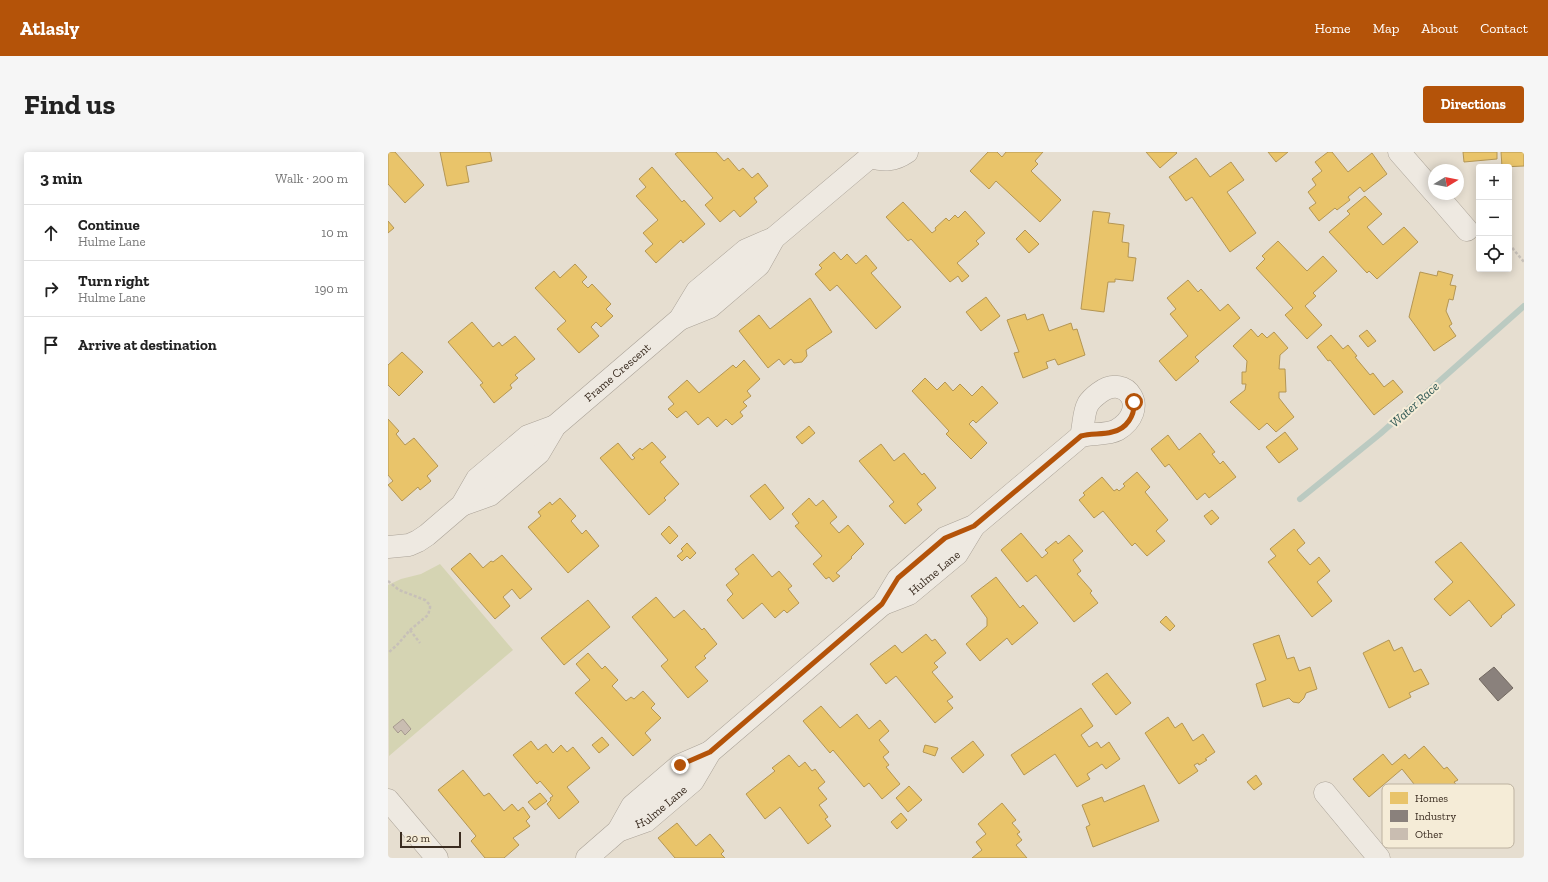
<!DOCTYPE html>
<html lang="en">
<head>
<meta charset="utf-8">
<style>
  body { margin:0; font-family:"Zilla Slab",serif; background:#f6f6f6; color:#222 }
  .controls { position:absolute; right:12px; top:12px; display:grid; overflow:hidden; border-radius:4px; box-shadow:0 2px 10px #0003 }
  .controls button { width:36px; height:36px; display:grid; place-items:center; padding:0; border:0; border-bottom:1px solid #e0e0e0; background:#fff; color:#222; font:20px sans-serif }
  .compass { position:absolute; left:1040px; top:12px; width:36px; height:36px; border-radius:50%; background:#fff; box-shadow:0 2px 10px #0003; rotate:80deg }
  .scale { position:absolute; left:12px; bottom:10px; width:61px; box-sizing:border-box; padding-left:4px; border:2px solid #3a2c20; border-top:0; font-size:11px; line-height:14px; white-space:nowrap; color:#3a2c20; -webkit-text-stroke:3px #f5ecd7; paint-order:stroke }
  .stop { position:absolute; width:12px; height:12px; margin:-9px; border:3px solid #b45309; border-radius:50%; background:#fff }
  .stop.end { background:#b45309; border-color:#fff; box-shadow:0 1px 4px #0008 }
  .list { margin:0; padding:0; list-style:none }
  h2 { display:flex; justify-content:space-between; align-items:center; height:52px; margin:0; padding:0 16px; font-size:17px }
  h2 small { font-size:13px; font-weight:400; color:#767676 }
  .list li { display:grid; grid-template-columns:26px 1fr auto; gap:12px; align-items:center; box-sizing:border-box; height:56px; padding:0 16px; border-top:1px solid #e0e0e0 }
  .list b { display:block; font-size:15px; white-space:nowrap }
  .list p { margin:0; font-size:13px; white-space:nowrap; color:#767676 }
  .list em { font-size:13px; font-style:normal; color:#767676 }
  .icon { flex:none; width:22px; height:22px; fill:none; stroke:currentColor; stroke-width:2; stroke-linecap:round; stroke-linejoin:round }
  .map { position:relative; flex:none; width:1136px; height:706px; overflow:hidden; border-radius:4px }
  header { display:flex; align-items:center; gap:24px; box-sizing:border-box; height:56px; padding:0 20px; background:#b45309; color:#fff }
  header strong { font-size:19px }
  nav { display:flex; gap:22px; margin-inline-start:auto; font-size:14px }
  .intro { display:flex; align-items:center; justify-content:space-between; box-sizing:border-box; height:96px; padding:0 24px }
  h1 { margin:0; font-size:28px }
  .button { padding:10px 18px; border-radius:4px; background:#b45309; color:#fff; font-size:14px; font-weight:700 }
  main { display:flex; gap:24px; padding:0 24px }
  aside { flex:1; background:#fff; border-radius:4px; box-shadow:0 2px 10px #0003 }
  .map>svg:first-child { display:block }
  .green { fill:#d5d4b3 }
  .homes { fill:#e9c46a; stroke:#b49654 }
  .industry { fill:#8a817c; stroke:#726860 }
  .lines { fill:none; stroke-linecap:round; stroke-linejoin:round }
  .stream { stroke:#bbcac1; stroke-width:6 }
  .building { fill:#c9bdb1; stroke:#a69a8f }
  .minor-casing { stroke:#aba398; stroke-width:23 }
  .path { stroke:#c7c0b8; stroke-width:2.5; stroke-dasharray:3 2; stroke-linecap:butt }
  .minor { stroke:#eee9e1; stroke-width:22 }
  .route { stroke:#b45309; stroke-width:5 }
  .labels { text-anchor:middle; stroke-width:4; stroke-linejoin:round; paint-order:stroke }
  .street-label { font-size:12px; fill:#3a2c20; stroke:#f5ecd7 }
  .water-label { font-size:13px; font-style:italic; fill:#305955; stroke:#f5ecd7 }
  .key { fill:#f5ecd7; stroke:#bdb2a0; stroke-width:1 }
  .key-label { font-size:11px; fill:#3a2c20 }
</style>
</head>
<body>
<header>
<strong>Atlasly</strong>
<nav><a>Home</a><a>Map</a><a>About</a><a>Contact</a></nav>
</header>
<div class="intro"><h1>Find us</h1><a class="button">Directions</a></div>
<main>
<aside>
<h2>3 min<small>Walk · 200 m</small></h2>
<ul class="list">
<li><svg class="icon" aria-label="ahead" viewBox="0 0 24 24"><path d="M12 20V5M6 11l6-6 6 6"/></svg><div><b>Continue</b><p>Hulme Lane</p></div><em>10 m</em></li>
<li><svg class="icon" aria-label="right" viewBox="0 0 24 24"><path d="M7 20v-9h11M14 6l5 5-5 5"/></svg><div><b>Turn right</b><p>Hulme Lane</p></div><em>190 m</em></li>
<li><svg class="icon" aria-label="arrive" viewBox="0 0 24 24"><path d="M6 21V4h12l-3 4 3 4H6"/></svg><div><b>Arrive at destination</b></div></li>
</ul>
</aside>
<div class="map">
<svg width="1136" height="706" viewBox="0 0 1136 706">
  <rect width="100%" height="100%" fill="#e6ded0"/>
  <path class="green" d="M52,412L125,498L1,604L0,433L13,427L33,422Z"/>
  <path class="homes" d="M0,0H7L36,33L17,51L0,32Z
    M52,0H102L104,9L78,14L81,30L59,34Z
    M290,0H328L336,9L340,6L351,19L355,16L364,26L370,21L380,34L366,46L369,50L352,65L346,58L332,70L317,53L325,46L287,2Z
    M600,0H609L614,5L618,0H655L647,9L650,12L643,19L673,48L652,70L608,29L601,37L582,19Z
    M758,0H788L789,1L772,16Z
    M880,0H900L888,10Z
    M940,0H944L960,20L984,1L999,22L976,40L972,35L960,45L962,48L949,58L947,56L931,69L921,56L928,51L920,40L928,33L924,27L934,19L927,10Z
    M1075,0H1109V7L1076,10Z
    M1113,0H1136V14L1114,15Z
    M808,6L822,25L843,10L856,28L839,40L868,81L842,100L804,45L798,49L781,25Z
    M264,15L294,50L296,48L317,72L295,91L293,88L268,111L257,99L265,92L255,81L270,68L248,44L258,35L251,27Z
    M977,44L994,62L979,75L995,93L1016,75L1030,90L989,127L981,119L979,121L941,80L962,62L959,59Z
    M515,50L544,81L548,78L547,76L558,66L561,69L567,63L570,66L577,59L597,81L588,89L591,92L569,111L581,124L574,130L570,124L562,130L523,87L520,89L498,65Z
    M705,59L722,61L720,71L736,73L734,90L741,91L740,105L748,106L745,129L727,127V130H720L716,160L693,157Z
    M0,69L6,76L0,81Z
    M637,78L651,92L641,101L628,87Z
    M890,89L919,119L935,104L949,119L925,141L928,144L917,154L934,173L919,187L897,163L905,156L868,116L877,107L874,104Z
    M446,100L453,108L459,102L468,112L478,103L489,116L483,121L513,155L488,177L449,133L442,139L427,122L434,116L431,113Z
    M187,112L199,125L194,130L200,136L204,132L223,152L218,157L225,164L213,175L208,170L203,175L211,184L191,201L169,177L178,169L147,136L166,119L172,126Z
    M1050,119L1065,123L1062,133L1068,134L1065,148L1061,147L1058,159L1064,172L1061,174L1068,184L1046,199L1021,165L1032,120L1049,124Z
    M800,128L810,140L813,137L832,159L840,152L852,166L807,205L811,209L788,229L771,209L800,184L782,162L788,157L779,146Z
    M598,145L612,164L593,179L578,160Z
    M422,146L444,180L418,198L419,204L414,210L406,211L403,207L396,213L391,207L380,216L351,179L371,163L382,177Z
    M637,162L639,168L655,162L661,179L683,171L685,178L689,177L697,203L670,213L667,207L658,210L660,216L635,226L626,201L631,200L619,168Z
    M84,170L105,195L111,190L114,194L127,184L147,207L127,223L130,226L122,233L124,236L106,251L92,233L95,231L60,190Z
    M863,177L870,185L874,181L879,186L886,180L900,196L892,203L891,217H897L898,240H891V246L906,265L888,280L879,271L871,278L842,250L857,238L858,232H854V220H858L859,209L845,194Z
    M979,178L988,189L980,195L971,184Z
    M943,183L955,197L960,193L969,204L967,205L982,223L985,221L996,235L1005,228L1015,240L986,263L942,208L940,209L929,195Z
    M14,200L35,220L11,244L0,233V213Z
    M356,208L372,227L359,239L363,244L355,250L359,254L352,260L355,264L344,273L338,267L329,275L320,265L310,273L298,259L289,266L280,257L286,252L280,245L299,228L311,241L345,213L348,216Z
    M537,226L549,238L557,230L565,239L572,232L584,244L594,234L610,251L588,271L585,268L581,272L599,291L583,307L558,282L561,279L524,239Z
    M0,267L11,279L8,282L17,293L26,286L50,314L39,324L43,329L32,338L30,335L14,349L0,333L5,329L0,323Z
    M421,274L427,281L414,292L408,285Z
    M897,280L910,297L891,311L878,295Z
    M812,281L827,300L824,302L832,312L835,309L848,325L821,346L817,341L809,348L781,312L777,315L763,297L780,283L791,298Z
    M264,290L278,305L272,310L291,332L276,346L278,348L261,363L212,306L230,291L244,308L247,306L244,303L252,296L254,298Z
    M493,292L506,309L516,301L534,323L536,321L548,336L529,352L534,358L517,372L501,354L506,350L471,309Z
    M749,320L762,335L757,340L780,368L768,379L777,389L759,404L747,391L744,394L715,359L706,366L691,348L697,343L695,341L714,325L726,339L729,337L731,339L737,334L735,332Z
    M377,332L396,356L382,368L362,344Z
    M172,346L188,364L183,369L194,382L198,378L211,394L180,421L140,375L153,364L150,360L162,350L164,353Z
    M421,346L428,354L435,348L449,365L442,371L451,381L460,373L476,392L463,405L464,406L448,421L452,424L445,430L441,425L438,427L425,412L434,404L407,374L411,371L404,362Z
    M824,358L831,366L823,373L816,364Z
    M281,374L290,384L282,392L273,382Z
    M906,377L917,391L909,398L922,413L931,405L942,419L929,430L944,449L924,465L880,410L888,404L882,397Z
    M633,381L654,406L660,401L657,398L668,389L670,392L681,383L695,399L685,408L693,419L689,422L704,439L702,441L710,451L686,470L648,423L639,430L613,398Z
    M1073,390L1127,453L1113,464L1114,465L1103,475L1081,448L1062,464L1046,447L1065,430L1047,410Z
    M299,391L308,401L302,407L299,404L294,409L289,404L295,399L293,397Z
    M82,401L95,416L103,409L105,410L114,403L144,437L132,447L124,437L115,445L122,454L107,467L63,417Z
    M365,402L384,425L391,419L404,434L400,437L411,451L399,461L396,458L387,466L374,451L355,467L339,448L345,442L338,433L351,422L347,417Z
    M608,425L632,456L635,453L650,471L624,493L619,486L592,509L578,492L599,474V466L583,444Z
    M268,445L286,466L296,458L314,478L316,476L329,492L316,504L318,506L307,515L320,529L300,546L273,514L280,508L244,465Z
    M200,448L222,475L176,513L153,486Z
    M778,464L787,474L782,479L772,470Z
    M538,482L544,489L547,487L558,501L546,511L550,515L544,520L565,545L559,549L565,556L547,571L508,524L498,532L482,512L507,493L514,501Z
    M891,483L899,507L906,505L911,519L922,515L929,537L918,541L916,546L911,551L905,550L901,546L875,555L868,532L878,528L865,492Z
    M1001,488L1006,499L1014,495L1026,520L1033,517L1041,532L1021,541L1023,545L1001,556L975,501Z
    M200,501L214,517L217,514L230,528L224,534L238,549L243,545L246,547L255,539L267,552L263,556L273,566L257,581L263,588L245,604L187,541L202,528L188,512Z
    M719,521L743,551L728,563L704,532Z
    M433,554L452,576L469,562L481,577L492,568L501,579L491,588L501,600L495,605L501,613L498,615L512,632L494,647L481,631L476,635L445,598L442,601L415,569Z
    M693,556L705,574L693,583L701,595L709,590L713,596L721,590L732,607L718,617L714,612L699,622L702,627L689,635L667,602L636,623L623,603Z
    M780,565L787,576L794,571L805,589L815,582L827,600L817,607L819,608L811,613L810,611L806,613L810,619L791,632L757,581Z
    M214,585L221,593L211,601L204,593Z
    M143,589L150,598L158,592L165,601L173,593L179,600L185,595L202,616L179,635L191,650L171,667L159,652L163,648L162,646L165,644L152,629L149,632L125,603Z
    M585,589L596,603L575,621L563,606Z
    M537,593L550,596L547,604L535,600Z
    M1036,594L1056,617L1059,615L1070,628L1066,630L1076,642L1079,639L1091,653L1064,676L1043,651L1040,654L1023,635L1026,632L1014,617L981,645L965,627L995,602L1004,613L1017,602L1021,607Z
    M401,603L411,615L417,610L424,619L427,617L437,630L430,636L439,647L431,653L440,665L437,667L443,674L420,692L392,655L377,667L358,642L387,619L384,616Z
    M75,618L96,644L101,641L116,659L124,652L130,659L135,655L142,665L138,669L142,674L125,686L131,693L116,706H97L83,689L88,684L50,638Z
    M868,623L874,632L866,638L859,630Z
    M756,633L771,669L705,695L698,675L702,673L694,653L714,645L716,650Z
    M521,634L534,648L520,660L508,646Z
    M152,641L159,649L147,658L140,650Z
    M614,651L628,668L624,671L632,680L629,682L634,688L628,693L639,706H584L594,698L588,690L598,682L590,672Z
    M513,661L519,668L509,677L503,670Z
    M289,671L308,694L322,682L336,699L333,702L337,706H287L270,686Z"/>
  <path class="industry" d="M1106,515L1125,536L1110,549L1091,527Z"/>
  <g class="lines">
    <path class="stream" d="M912,347L992,282L1136,154"/>
  </g>
  <path class="building" d="M15,567L23,577L17,583L13,578L10,581L5,575Z"/>
  <g class="lines">
    <defs>
      <g id="minor">
        <path d="M1011,0L1046,40"/>
        <path d="M482,5C496,9 506,9 519,0"/>
        <path d="M1048,42L1079,78"/>
        <path d="M292,167L322,155L371,113L386,86"/>
        <path id="s1" d="M74,353L102,343L151,301L167,274L292,167L309,139L358,98L386,86L482,5"/>
        <path d="M0,395L21,393L30,389L39,383L74,353L89,327L140,284L167,274"/>
        <path id="s2" d="M495,452L521,442L569,402L586,374"/>
        <path d="M937,641L991,706"/>
        <path d="M0,648L49,706"/>
        <path d="M230,679L244,654L292,613L322,600L495,452L510,427L557,386L586,374L693,284C704,281 720,283 729,278C763,258 739,220 711,241C707,244 703,247 700,252C695,261 696,274 693,284"/>
        <path id="s3" d="M199,706L230,679L258,669L305,629L322,600"/>
      </g>
    </defs>
    <use href="#minor" class="minor-casing"/>
    <path class="path" d="M1121,92L1136,110
      M0,429L11,438L37,448L42,453V456L40,463L22,478L10,492L0,501
      M22,478L32,491"/>
    <use href="#minor" class="minor"/>
  </g>
  <g class="lines">
    <path class="route" d="M292,613L322,600L494,452L510,426L557,386L586,374L693,284C703,281 714,283 724,280C739,277 747,263 746,250"/>
  </g>
  <g class="labels">
    <g class="street-label">
      <text dy="4" stroke="none"><textPath href="#s1" startOffset="208">Frame Crescent</textPath></text>
      <text dy="4" stroke="none"><textPath href="#s2" startOffset="61">Hulme Lane</textPath></text>
      <text dy="4" stroke="none"><textPath href="#s3" startOffset="91">Hulme Lane</textPath></text>
    </g>
    <g class="water-label">
      <text transform="translate(1026 252) rotate(-42)" y="5">Water Race</text>
    </g>
  </g>
  <rect x="994" y="632" width="132" height="64" rx="6" class="key"/>
  <rect x="1002" y="640" width="18" height="12" fill="#e9c46a"/>
  <rect x="1002" y="658" width="18" height="12" fill="#8a817c"/>
  <rect x="1002" y="676" width="18" height="12" fill="#c9bdb1"/>
  <g class="key-label">
    <text x="1027" y="650">Homes</text>
    <text x="1027" y="668">Industry</text>
    <text x="1027" y="686">Other</text>
  </g>
</svg>
<div class="controls">
<button>+</button>
<button>−</button>
<button><svg class="icon" aria-label="locate" viewBox="0 0 24 24"><circle cx="12" cy="12" r="6"/><path d="M12 2v4M12 18v4M2 12h4M18 12h4"/></svg></button>
</div>
<svg class="compass" viewBox="-18 -18 36 36"><path d="M0-13l5 13h-10z" fill="#e53935"/><path d="M0 13l5-13h-10z" fill="#767676"/></svg>
<div class="scale">20 m</div>
<div class="stop" style="left:746px;top:250px"></div>
<div class="stop end" style="left:292px;top:613px"></div>
</div>
</main>
</body>
</html>
